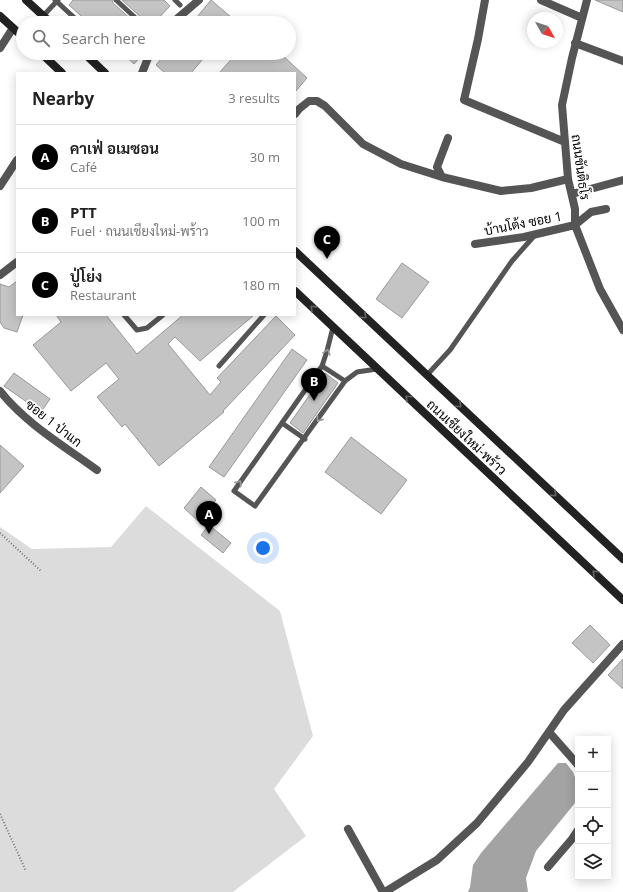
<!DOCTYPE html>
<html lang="en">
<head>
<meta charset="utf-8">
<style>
  body { margin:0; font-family:"Open Sans",Sarabun,sans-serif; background:#f6f6f6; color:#222 }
  .controls { position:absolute; right:12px; bottom:12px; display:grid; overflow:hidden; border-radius:0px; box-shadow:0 2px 10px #0003 }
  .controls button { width:36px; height:36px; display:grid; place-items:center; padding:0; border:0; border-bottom:1px solid #e0e0e0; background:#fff; color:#222; font:20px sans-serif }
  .compass { position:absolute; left:527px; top:12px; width:36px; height:36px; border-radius:50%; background:#fff; box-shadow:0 2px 10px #0003; rotate:129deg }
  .you { position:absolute; left:263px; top:548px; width:14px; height:14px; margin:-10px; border:3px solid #fff; border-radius:50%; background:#1a73e8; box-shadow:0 0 0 6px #1a73e833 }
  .badge { display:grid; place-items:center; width:26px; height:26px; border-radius:50%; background:#000; color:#fff; font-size:13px; font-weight:700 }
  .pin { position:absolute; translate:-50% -33px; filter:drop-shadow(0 1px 2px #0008) }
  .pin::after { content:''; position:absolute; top:21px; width:14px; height:12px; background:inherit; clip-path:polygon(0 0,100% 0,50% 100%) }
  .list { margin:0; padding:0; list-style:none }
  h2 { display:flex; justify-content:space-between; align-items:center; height:52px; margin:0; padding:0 16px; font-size:17px }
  h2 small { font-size:13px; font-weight:400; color:#767676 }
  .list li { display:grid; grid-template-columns:26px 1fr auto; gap:12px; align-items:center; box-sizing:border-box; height:64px; padding:0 16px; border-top:1px solid #e0e0e0 }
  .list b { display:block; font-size:15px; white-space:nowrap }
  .list p { margin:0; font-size:13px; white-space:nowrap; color:#767676 }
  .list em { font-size:13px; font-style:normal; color:#767676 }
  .icon { flex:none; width:22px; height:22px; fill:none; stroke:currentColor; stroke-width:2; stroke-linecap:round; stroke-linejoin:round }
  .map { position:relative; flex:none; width:623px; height:892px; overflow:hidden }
  .search { position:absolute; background:#fff; box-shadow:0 2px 10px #0003; left:16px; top:16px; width:280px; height:44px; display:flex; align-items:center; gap:10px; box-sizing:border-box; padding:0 14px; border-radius:22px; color:#767676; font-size:15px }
  .panel { position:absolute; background:#fff; box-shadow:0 2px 10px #0003; left:16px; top:72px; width:280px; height:244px; border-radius:0px }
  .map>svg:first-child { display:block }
  .green { fill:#dcdcdc }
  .water { fill:#a3a3a3 }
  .building { fill:#c4c4c4; stroke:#999 }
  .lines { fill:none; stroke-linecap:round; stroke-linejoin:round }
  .path { stroke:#777; stroke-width:2; stroke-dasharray:1 2; stroke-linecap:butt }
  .service { stroke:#555; stroke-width:5 }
  .minor { stroke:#555; stroke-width:8 }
  .secondary { stroke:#222; stroke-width:8 }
  .oneway { stroke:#646464 }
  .oneway2 { stroke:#999 }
  .labels { text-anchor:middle; stroke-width:3.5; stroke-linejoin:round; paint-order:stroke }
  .street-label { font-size:13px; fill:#000; stroke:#fff }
</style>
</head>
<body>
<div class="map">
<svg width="623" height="892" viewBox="0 0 623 892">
  <rect width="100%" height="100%" fill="#fff"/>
  <path class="green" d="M146,506L280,611L313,736L274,789L306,836L233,892H0V527L32,549L111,547Z"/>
  <path class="water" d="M558,763H566L573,772L578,786L575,803L536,851L526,878L528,892H468L470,887L473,865L481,853Z"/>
  <path class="building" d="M73,0H112L113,3L135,23H89L69,5Z
    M122,0H164L170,6L154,23H145L144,20Z
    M211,0L238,23H192Z
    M595,0H623V12Z
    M122,53H144L134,64Z
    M166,53H208L191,73H165L156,65Z
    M237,53H280L307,78L295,92V73H219Z
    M402,263L429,282L402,318L376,299Z
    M17,281V315H23L17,332L4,328L0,322V284L9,287Z
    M56,315H106L137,354L183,315H254L200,361L175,337L168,344L210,395L221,382L217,378L276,316L295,335L223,411L224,412L159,466L125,424L122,427L97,397L119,379L106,363L71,391L33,345L61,322Z
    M292,349L307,360L224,477L209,467Z
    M14,373L50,399L41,412L4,386Z
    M325,373L338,383L303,433L290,423Z
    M351,437L407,480L381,514L325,472Z
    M0,445L24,466L0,493Z
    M201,487L216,500L198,521L184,508Z
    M209,525L231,543L223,553L201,535Z
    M590,625L610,645L593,663L572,643Z
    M623,659V689L608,675Z"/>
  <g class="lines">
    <path class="path" d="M0,533L41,571
      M0,814L26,871"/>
    <path class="service" d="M55,0L80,23
      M116,0L141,23
      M175,0L180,5
      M43,16L58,0
      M124,315L137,330L147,328L163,315
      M333,327L327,351L322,366L234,491L255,506L345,381L357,372L377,369
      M219,366L264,315
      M322,366L345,381
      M427,375L450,350L512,261L535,235
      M282,423L305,439"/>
    <path class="minor" d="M485,0L478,39L464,100L565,142
      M541,0L582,18
      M587,0L572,58L562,105L568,179L575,209V225L600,289L623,330
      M172,23L199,0
      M575,43L623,61
      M0,48L13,28
      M142,73L150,53
      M295,114L299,109L309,101H317L325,106L363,144L401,164L442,177
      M448,138L437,167L442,177L501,191L531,188L568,179
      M0,186L17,160
      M572,194L623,180
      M475,244L524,237L575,225L591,212L606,209
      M0,275L17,262
      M0,391C25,423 64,446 97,470
      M549,732L578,765
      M348,829L383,892
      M548,867L572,839L578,830
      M385,892L437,860L477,823L528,762L564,710L623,644"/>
    <path class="secondary" d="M26,0L51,23
      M0,16L23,37
      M41,53L62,73
      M84,53L105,73
      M295,251L623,559
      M295,291L623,600"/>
  </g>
  <defs><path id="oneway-chevron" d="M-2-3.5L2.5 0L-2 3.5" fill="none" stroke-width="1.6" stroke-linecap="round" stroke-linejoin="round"/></defs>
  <g class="oneway">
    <use href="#oneway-chevron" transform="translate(313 308) rotate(-136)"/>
    <use href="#oneway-chevron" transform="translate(364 316) rotate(43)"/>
    <use href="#oneway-chevron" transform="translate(408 398) rotate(-137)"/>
    <use href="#oneway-chevron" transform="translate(459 405) rotate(43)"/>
    <use href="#oneway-chevron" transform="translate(554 494) rotate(43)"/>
    <use href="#oneway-chevron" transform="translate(595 573) rotate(-137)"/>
  </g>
  <g class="oneway2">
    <use href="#oneway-chevron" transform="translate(327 352) rotate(-74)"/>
    <use href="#oneway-chevron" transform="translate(319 419) rotate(125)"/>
    <use href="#oneway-chevron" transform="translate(239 483) rotate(-55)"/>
  </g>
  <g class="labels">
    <g class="street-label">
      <text transform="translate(581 167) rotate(82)" y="5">ถนนขันติธโร</text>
      <text transform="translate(523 223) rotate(-11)" y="5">บ้านโต้ง ซอย 1</text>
      <text transform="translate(54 423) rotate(38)" y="5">ซอย 1 ป่าแก</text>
      <text transform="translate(467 437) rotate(43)" y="5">ถนนเชียงใหม่-พร้าว</text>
    </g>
  </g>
</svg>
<div class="controls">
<button>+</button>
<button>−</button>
<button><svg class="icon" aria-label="locate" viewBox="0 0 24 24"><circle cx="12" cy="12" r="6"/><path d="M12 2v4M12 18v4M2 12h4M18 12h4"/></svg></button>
<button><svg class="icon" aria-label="layers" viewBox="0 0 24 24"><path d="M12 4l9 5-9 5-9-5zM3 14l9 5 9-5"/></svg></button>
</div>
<svg class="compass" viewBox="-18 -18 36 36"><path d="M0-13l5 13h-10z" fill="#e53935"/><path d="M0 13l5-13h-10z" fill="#767676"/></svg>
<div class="you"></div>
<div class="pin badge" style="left:209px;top:534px">A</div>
<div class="pin badge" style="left:314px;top:401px">B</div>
<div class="pin badge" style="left:327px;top:259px">C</div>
<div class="search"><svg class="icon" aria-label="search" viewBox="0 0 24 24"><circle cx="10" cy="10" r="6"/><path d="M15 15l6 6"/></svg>Search here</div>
<section class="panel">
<h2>Nearby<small>3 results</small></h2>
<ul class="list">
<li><span class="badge">A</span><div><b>คาเฟ่ อเมซอน</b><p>Café</p></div><em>30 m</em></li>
<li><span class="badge">B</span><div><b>PTT</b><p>Fuel · ถนนเชียงใหม่-พร้าว</p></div><em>100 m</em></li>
<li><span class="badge">C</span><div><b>ปู่โย่ง</b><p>Restaurant</p></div><em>180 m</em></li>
</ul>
</section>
</div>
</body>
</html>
